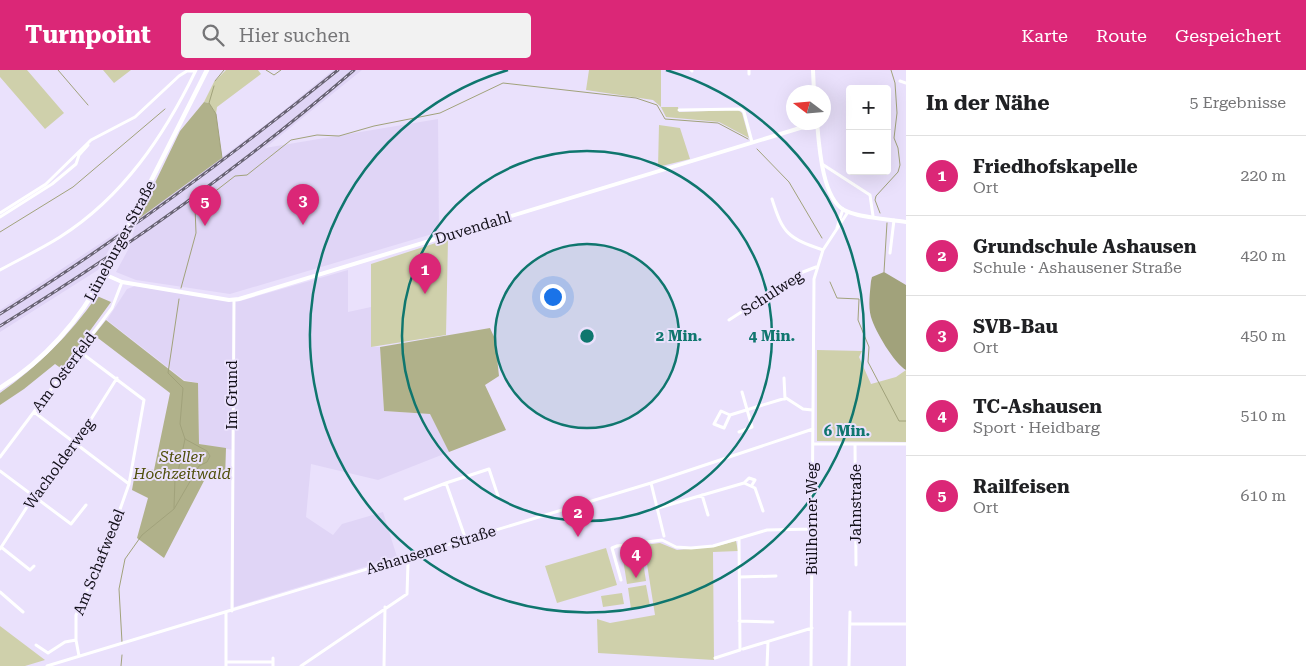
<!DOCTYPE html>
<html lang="de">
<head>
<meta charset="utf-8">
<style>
  body { margin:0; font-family:"Roboto Serif",serif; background:#f2f2f2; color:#202124 }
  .controls { position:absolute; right:15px; top:15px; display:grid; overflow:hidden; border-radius:5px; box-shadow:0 5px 20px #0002 }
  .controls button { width:45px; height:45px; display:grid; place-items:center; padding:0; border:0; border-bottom:1px solid #e0e0e0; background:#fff; color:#202124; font:25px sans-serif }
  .compass { position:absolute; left:786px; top:15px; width:45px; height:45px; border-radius:50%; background:#fff; box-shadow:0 5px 20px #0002; rotate:286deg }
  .you { position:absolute; left:552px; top:226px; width:18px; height:18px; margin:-12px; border:4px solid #fff; border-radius:50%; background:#1a73e8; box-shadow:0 0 0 8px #1a73e833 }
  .badge { display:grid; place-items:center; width:32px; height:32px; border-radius:50%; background:#db2777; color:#fff; font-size:16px; font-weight:700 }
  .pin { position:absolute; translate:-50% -41px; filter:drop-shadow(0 1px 2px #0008) }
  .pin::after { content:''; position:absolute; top:26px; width:18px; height:15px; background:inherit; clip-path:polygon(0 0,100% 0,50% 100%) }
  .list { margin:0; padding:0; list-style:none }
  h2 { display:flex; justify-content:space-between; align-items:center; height:65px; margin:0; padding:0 20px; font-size:21px }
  h2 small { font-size:16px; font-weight:400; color:#757577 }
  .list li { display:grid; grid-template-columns:32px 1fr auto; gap:15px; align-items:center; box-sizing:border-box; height:80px; padding:0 20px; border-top:1px solid #e0e0e0 }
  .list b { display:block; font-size:19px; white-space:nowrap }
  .list p { margin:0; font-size:16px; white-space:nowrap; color:#757577 }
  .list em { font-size:16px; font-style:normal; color:#757577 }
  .icon { flex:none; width:28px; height:28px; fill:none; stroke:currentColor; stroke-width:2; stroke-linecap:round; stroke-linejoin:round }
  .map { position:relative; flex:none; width:906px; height:596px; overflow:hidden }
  header { display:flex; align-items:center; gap:30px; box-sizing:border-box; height:70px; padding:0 25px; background:#db2777; color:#fff }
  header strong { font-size:24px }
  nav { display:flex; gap:28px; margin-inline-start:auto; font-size:18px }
  .search { width:350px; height:45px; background:#f2f2f2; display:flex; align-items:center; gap:12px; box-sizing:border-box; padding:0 18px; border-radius:5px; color:#757577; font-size:19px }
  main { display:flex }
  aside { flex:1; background:#fff }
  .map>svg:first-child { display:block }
  .built { fill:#e0d5f6 }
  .green { fill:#cfd0ab }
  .forest { fill:#b0b18a }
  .water { fill:#a1a27b }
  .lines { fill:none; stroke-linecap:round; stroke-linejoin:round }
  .stream { stroke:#a1a27b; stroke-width:1 }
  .minor { stroke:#fff; stroke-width:3 }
  .tertiary { stroke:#fff; stroke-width:4 }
  .secondary { stroke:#fff; stroke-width:4.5 }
  .rail-casing { stroke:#686373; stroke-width:3 }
  .rail { stroke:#eae1fc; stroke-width:1; stroke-dasharray:4; stroke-linecap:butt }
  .ring { fill:none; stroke:#0f766e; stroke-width:2.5 }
  .labels { text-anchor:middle; stroke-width:4; stroke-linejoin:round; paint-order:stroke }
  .street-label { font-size:15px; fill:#110e17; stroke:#eae1fc }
  .park-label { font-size:15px; font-style:italic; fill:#4f4e0a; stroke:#eae1fc }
  .centre { fill:#0f766e; stroke:#eae1fc; stroke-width:2.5 }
  .ring-label { font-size:15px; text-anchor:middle; font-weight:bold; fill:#0f766e; stroke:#eae1fc; stroke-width:4; stroke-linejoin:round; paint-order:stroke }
</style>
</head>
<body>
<header>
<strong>Turnpoint</strong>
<div class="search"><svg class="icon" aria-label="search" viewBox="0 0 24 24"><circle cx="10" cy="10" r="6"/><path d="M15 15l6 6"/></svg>Hier suchen</div>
<nav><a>Karte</a><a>Route</a><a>Gespeichert</a></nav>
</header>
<main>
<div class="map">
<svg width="906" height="596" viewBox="0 0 906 596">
  <rect width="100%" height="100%" fill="#eae1fc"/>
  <path class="built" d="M333,0H362L265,78L438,49L439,162L230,224L136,210L116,202L129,178L137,150L272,50Z
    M119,161L98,200L0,262V240Z
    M348,200V242L371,237V277H380L384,341L430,344L449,382L378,410L311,394L306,447L333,465L342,454L383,442L397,487L234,537L233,380L199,374L198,313L184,310L107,250L127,219L135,216L237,232Z"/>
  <path class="green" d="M0,0H27L64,43L45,59L0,7Z
    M103,0H131L114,13Z
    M226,0H258L261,4L217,37L216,44L209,33L204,32L214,12Z
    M589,0H661V37H678L679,42L738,40L742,43L749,68L719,52L666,47L661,37L653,30L586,20Z
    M659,55L680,58L690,89L658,97Z
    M448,169L446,265L371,277V194Z
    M817,280L862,281L859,287L871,314L896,307L906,300V372L817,371Z
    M736,471L738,481L713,482L714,590L598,583L597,549L610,553L655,545L644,475L660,473L677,480L713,477Z
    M606,478L617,515L557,533L545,496Z
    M641,479L646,511L627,514L622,483Z
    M646,515L650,536L631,539L628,518Z
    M622,523L624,534L603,537L601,526Z
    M0,556L45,590L25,596H0Z"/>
  <path class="forest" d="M204,32L209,33L216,44L222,88L137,150L180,61Z
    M97,226L111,232L62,299L55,294L24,319L0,335V323C38,296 70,265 97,226Z
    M106,250L184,311L198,313L199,374L226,378L225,409L206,407L164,488L137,468L148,428L132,420L136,397L154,400L170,323L94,265Z
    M490,258L495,269L499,306L485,315L506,360L449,382L430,344L384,341L380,277Z"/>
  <path class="water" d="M884,202L906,215V300C894,293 875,261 871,247C868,236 870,222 871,211L872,207Z"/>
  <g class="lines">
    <path class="stream" d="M58,0L88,35
      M266,0L274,5L281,0
      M215,11L224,0
      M214,16L209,33L216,44L222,88
      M757,79L789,112L822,168
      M880,143L875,130L876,126L898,102L900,95L898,78L894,68L897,43L895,13L891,0
      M0,162L73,117L165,39
      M884,202L887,153
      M830,212L837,228L859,229L858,250L869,277L868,292L899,351H906
      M181,218L196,163L195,137L235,106L247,105L291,70L317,65L339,66L374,56L440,43L503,13L636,28L657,35L665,49L718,53L748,69
      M178,402L185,369
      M174,438L175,409
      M122,572L119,519L125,489L142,465L174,439L199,396L207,392L210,386L207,381L185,369L180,354L183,318L168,303L179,229
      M121,596L122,585"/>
    <path class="minor" d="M691,0L692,1
      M749,0V4
      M900,11L906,13
      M679,40L741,39L744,42L752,72
      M822,94L870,125L873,146
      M772,129C783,164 788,168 823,180
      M0,143L46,114L91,70L135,47L179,6L187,1H195
      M0,147L52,114L76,94L79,85L88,75
      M837,158L843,139
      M890,183L894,150
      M0,200C20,189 41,179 60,167C123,127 164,66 196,0
      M729,250L803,202L816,197
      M784,308L785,329
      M34,342L129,414
      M730,345L724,358L714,354L721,341L730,345L786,328L803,339L812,340
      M739,362L752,357L742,322
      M813,374H906
      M855,374L856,495
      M0,387L112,238L122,212
      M0,401L71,454L86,435
      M446,413L489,399L498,426
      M651,413L664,466
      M744,413L749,408L755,410L752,415
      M702,425L708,445
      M405,429L446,413L466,470
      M658,438L744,413L755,418L763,441
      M1,477L30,500L34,496
      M0,479L34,426L76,373L117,308
      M740,507L776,506
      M621,510L612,478L617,476L662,470L676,477L691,478L713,476L767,460L812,459
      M0,522L23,542
      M232,541L234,230
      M739,551L773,552
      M850,554H906
      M36,575L48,583L65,572L76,570
      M743,579L812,558
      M79,586L76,570V545L106,479L129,414L144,330L79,281
      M273,588V596
      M715,588L740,580L739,469
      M226,592H273
      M47,596L651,413L813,359
      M226,596V543
      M301,596L407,524L408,493L406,487
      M384,596L385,537
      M767,596L768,572
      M811,596L814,209L823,180L848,142
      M849,596L850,542"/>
    <path class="tertiary" d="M813,0L814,22
      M817,52C819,75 822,128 844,140C859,148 889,149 906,152
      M104,204L122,212L229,230L239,229L800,58L817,55"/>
    <path class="secondary" d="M0,318C44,291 80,250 104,204L207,0"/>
    <defs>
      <path id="rail" d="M0,244C119,170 229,88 338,0
        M0,256C124,180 244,95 354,0"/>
    </defs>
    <use href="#rail" class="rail-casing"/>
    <use href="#rail" class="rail"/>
  </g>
  <circle cx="587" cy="266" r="92" fill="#0f766e" fill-opacity=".12"/>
  <g class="ring">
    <circle cx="587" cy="266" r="92"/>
    <circle cx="587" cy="266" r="185"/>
    <path d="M666 0A277 277 0 1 1 508 0"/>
  </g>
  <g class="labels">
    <g class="street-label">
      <text transform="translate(473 158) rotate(-17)" y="5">Duvendahl</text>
      <text transform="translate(120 171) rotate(-62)" y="5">Lüneburger Straße</text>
      <text transform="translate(772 223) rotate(-33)" y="5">Schulweg</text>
      <text transform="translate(64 302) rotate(-53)" y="5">Am Osterfeld</text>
      <text transform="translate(232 325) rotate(-90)" y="5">Im Grund</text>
      <text transform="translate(59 394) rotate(-54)" y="5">Wacholderweg</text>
      <text transform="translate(856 434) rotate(-90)" y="5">Jahnstraße</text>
      <text transform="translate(812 449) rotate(-90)" y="5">Büllhorner Weg</text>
      <text transform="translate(431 480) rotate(-17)" y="5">Ashausener Straße</text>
      <text transform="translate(99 492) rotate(-68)" y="5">Am Schafwedel</text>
    </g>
    <g class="park-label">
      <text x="182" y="392">Steller<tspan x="182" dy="17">Hochzeitwald</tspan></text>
    </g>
  </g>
  <circle cx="587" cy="266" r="8" class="centre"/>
  <g class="ring-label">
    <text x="679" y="271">2 Min.</text>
    <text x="772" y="271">4 Min.</text>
    <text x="847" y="366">6 Min.</text>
  </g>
</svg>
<div class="controls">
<button>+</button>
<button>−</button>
</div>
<svg class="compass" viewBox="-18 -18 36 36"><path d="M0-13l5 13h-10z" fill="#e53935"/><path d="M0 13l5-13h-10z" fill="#757577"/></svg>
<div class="you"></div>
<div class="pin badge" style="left:425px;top:224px">1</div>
<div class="pin badge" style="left:578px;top:467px">2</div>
<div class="pin badge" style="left:303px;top:155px">3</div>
<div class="pin badge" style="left:636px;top:508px">4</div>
<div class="pin badge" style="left:205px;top:156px">5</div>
</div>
<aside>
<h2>In der Nähe<small>5 Ergebnisse</small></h2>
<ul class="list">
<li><span class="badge">1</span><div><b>Friedhofskapelle</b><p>Ort</p></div><em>220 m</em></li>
<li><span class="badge">2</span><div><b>Grundschule Ashausen</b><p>Schule · Ashausener Straße</p></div><em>420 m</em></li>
<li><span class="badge">3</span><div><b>SVB-Bau</b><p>Ort</p></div><em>450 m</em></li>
<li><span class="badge">4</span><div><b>TC-Ashausen</b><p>Sport · Heidbarg</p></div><em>510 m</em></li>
<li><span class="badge">5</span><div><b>Railfeisen</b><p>Ort</p></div><em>610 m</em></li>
</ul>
</aside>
</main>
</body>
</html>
